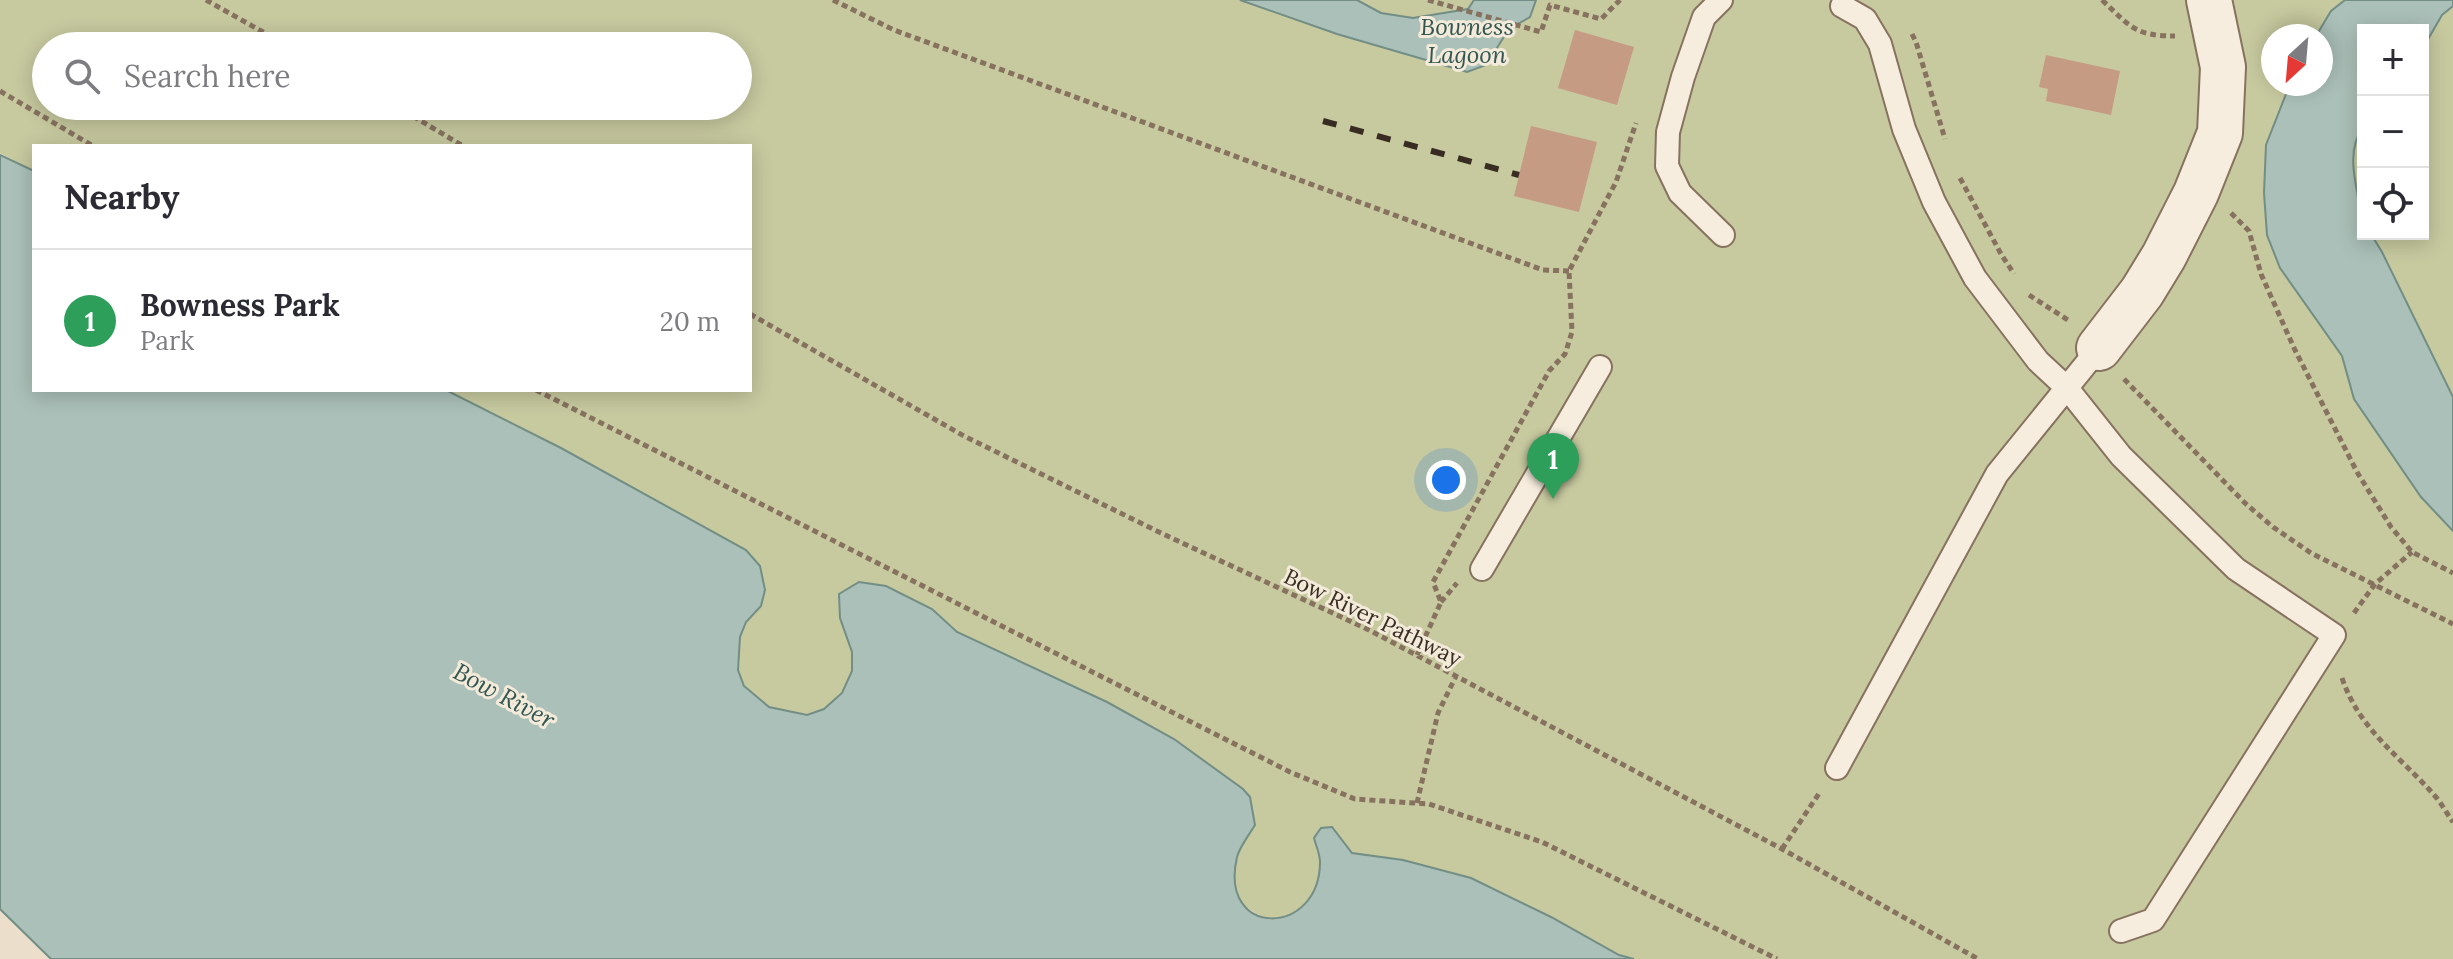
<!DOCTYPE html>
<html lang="en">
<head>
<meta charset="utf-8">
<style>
  body { margin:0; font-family:Lora,serif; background:#f2f2f3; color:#2b2b33 }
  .controls { position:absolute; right:24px; top:24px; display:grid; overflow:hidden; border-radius:0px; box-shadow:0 4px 20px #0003 }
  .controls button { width:72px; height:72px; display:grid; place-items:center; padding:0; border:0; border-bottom:2px solid #e1e1e2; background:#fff; color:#2b2b33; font:40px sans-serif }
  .compass { position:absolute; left:2261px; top:24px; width:72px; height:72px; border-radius:50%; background:#fff; box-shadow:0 4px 20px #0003; rotate:206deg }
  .you { position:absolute; left:1446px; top:480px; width:28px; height:28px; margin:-20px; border:6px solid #fff; border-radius:50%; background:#1a73e8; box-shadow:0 0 0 12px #1a73e833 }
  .badge { display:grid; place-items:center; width:52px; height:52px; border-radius:50%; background:#90363c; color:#fff; font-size:26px; font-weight:700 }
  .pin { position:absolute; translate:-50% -66px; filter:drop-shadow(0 2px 4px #0008) }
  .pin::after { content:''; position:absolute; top:42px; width:28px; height:24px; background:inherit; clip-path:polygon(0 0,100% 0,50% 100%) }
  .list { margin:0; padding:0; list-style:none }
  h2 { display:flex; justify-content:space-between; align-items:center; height:104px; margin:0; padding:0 32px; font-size:34px }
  h2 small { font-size:26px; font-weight:400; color:#7c7c81 }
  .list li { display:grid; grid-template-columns:52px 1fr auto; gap:24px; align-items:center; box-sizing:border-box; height:144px; padding:0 32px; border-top:2px solid #e1e1e2 }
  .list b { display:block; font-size:30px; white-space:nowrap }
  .list p { margin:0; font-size:26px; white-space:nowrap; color:#7c7c81 }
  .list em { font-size:26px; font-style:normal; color:#7c7c81 }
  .icon { flex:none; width:44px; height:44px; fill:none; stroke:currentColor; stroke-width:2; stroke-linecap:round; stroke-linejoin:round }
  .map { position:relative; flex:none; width:2453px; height:959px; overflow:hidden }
  .search { position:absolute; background:#fff; box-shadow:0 4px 20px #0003; left:32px; top:32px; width:720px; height:88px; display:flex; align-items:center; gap:20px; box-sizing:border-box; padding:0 28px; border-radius:44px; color:#7c7c81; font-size:30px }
  .panel { position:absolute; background:#fff; box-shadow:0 4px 20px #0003; left:32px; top:144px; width:720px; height:248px; border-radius:0px }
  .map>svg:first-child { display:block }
  .green { fill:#c7c99f; fill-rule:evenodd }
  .water { fill:#abc0b8; stroke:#728e85; stroke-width:2 }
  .building { fill:#c69b84 }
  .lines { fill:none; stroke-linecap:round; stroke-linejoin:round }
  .service-casing { stroke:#877260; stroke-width:26 }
  .minor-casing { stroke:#877260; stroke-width:48 }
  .path { stroke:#877260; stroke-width:5; stroke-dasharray:6 4; stroke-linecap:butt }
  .service { stroke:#f6edde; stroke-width:22 }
  .minor { stroke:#f6edde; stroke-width:44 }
  .rail { stroke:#392c22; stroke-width:6; stroke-dasharray:14 14; stroke-linecap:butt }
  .labels { text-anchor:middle; stroke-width:6; stroke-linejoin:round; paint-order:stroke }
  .street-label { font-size:22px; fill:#392c22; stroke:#f3eada }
  .water-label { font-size:24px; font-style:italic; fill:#335752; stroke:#f3eada }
</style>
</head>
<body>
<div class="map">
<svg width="2453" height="959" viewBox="0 0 2453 959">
  <rect width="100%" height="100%" fill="#ebdfcb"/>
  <path class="green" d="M0,0H2453V959H1634L1619,955L1551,917L1403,860L1351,853L1314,838C1316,846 1320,854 1320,862C1320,898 1288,934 1252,911C1243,905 1236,900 1234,888C1233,880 1235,866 1237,857C1240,846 1249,835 1255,825L1250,797L1243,789L1174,739L1107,702L957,632L932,609L886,586L859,582L840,618L852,652V671L842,693L824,709L807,715L769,707L744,686L738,670L740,637L746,622L761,606L561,448L446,390H750V146H34V171L0,153ZM2363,30H2423V234H2363ZM2273,36H2321V84H2273ZM46,46H738V106H46Z"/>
  <path class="water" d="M1240,0H1357L1381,13L1413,18L1468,9L1474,0H1536L1530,17L1509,29L1486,65L1467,72L1337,34Z
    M2345,0H2453V6L2442,15L2423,48V30H2363V126C2341,159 2363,199 2363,234H2371L2382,252L2453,397V531L2421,497L2354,399L2342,356L2280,268L2267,235L2264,193L2266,145L2290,84H2321V36H2316L2331,11Z
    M0,155L34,171V390H446L561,448L746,550L760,566L765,590L761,606L746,622L740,637L738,670L744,686L769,707L807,715L824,709L842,693L852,671V652L840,618L839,594L859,582L886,586L932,609L957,632L1107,702L1174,739L1243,789L1250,797L1255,825C1249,835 1240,846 1237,857C1218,939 1320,937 1320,862C1320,854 1316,846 1314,838L1321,828L1332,827L1352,853L1403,860L1471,878L1551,917L1619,955L1634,959H51L0,909Z"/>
  <path class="building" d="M1575,30L1634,47L1617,105L1558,88Z
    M2046,55L2120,71L2111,115L2046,101L2048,89L2039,87Z
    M1531,126L1597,142L1579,212L1514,196Z"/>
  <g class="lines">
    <defs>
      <path id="service" d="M1721,0L1704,17L1683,77L1668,132L1667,166L1680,193L1723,235
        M1842,6L1865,19L1880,44L1904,129L1934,202L1975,278L2038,361L2067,388L2121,456L2236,569L2334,635L2153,920L2121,931
        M1482,569L1600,367
        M1837,768L1997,474L2099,348"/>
      <path id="minor" d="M2099,348L2142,292L2164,256L2196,193L2220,133L2223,67L2209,0"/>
    </defs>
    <use href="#service" class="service-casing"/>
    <use href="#minor" class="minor-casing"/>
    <path class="path" d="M206,0L288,46
      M833,0L894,30L1543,270L1569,271
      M1428,0L1541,32L1550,5L1601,19L1620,0
      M2102,0C2130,26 2134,36 2175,36
      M1912,34L1916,42L1945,139
      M0,91L93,146
      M396,106L463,146
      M1960,178L2001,254L2014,274
      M2231,213L2249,231L2261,274L2294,348L2357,472L2391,527L2412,552L2453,573
      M2029,295L2068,320
      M750,314L964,436L1163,534L1369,630L1782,849L1978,959
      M2124,379L2246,504L2273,527L2311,553L2453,624
      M536,390L1290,772L1355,799L1429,804L1542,842L1777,959
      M1441,602L1457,583
      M2354,613L2375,584L2412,552
      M1417,655L1441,602L1433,582L1549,371L1565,354L1572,332L1569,271L1616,182L1636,123
      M2342,678C2360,731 2400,756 2435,796C2442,804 2447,814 2453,822
      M1417,803L1438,713L1456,676
      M1782,849L1820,792"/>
    <use href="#service" class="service"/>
    <use href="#minor" class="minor"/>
    <path class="rail" d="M1323,121L1519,175"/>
  </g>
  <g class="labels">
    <g class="street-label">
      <text transform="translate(1373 617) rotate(26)" y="8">Bow River Pathway</text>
    </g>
    <g class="water-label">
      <text x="1467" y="35">Bowness<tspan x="1467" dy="28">Lagoon</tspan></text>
      <text transform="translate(504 696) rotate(28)" y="8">Bow River</text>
    </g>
  </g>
</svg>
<div class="controls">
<button>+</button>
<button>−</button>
<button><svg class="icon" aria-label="locate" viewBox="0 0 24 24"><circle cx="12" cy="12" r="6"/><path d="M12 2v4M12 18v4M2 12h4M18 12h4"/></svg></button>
</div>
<svg class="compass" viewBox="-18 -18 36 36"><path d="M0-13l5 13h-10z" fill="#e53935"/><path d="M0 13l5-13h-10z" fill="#7c7c81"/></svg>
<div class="you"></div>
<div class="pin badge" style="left:1553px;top:499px;background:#2e9e5b">1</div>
<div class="search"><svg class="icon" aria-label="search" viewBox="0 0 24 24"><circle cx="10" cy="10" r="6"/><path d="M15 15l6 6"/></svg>Search here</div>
<section class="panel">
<h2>Nearby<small></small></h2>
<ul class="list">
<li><span class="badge" style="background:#2e9e5b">1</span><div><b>Bowness Park</b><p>Park</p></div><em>20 m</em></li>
</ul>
</section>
</div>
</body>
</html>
